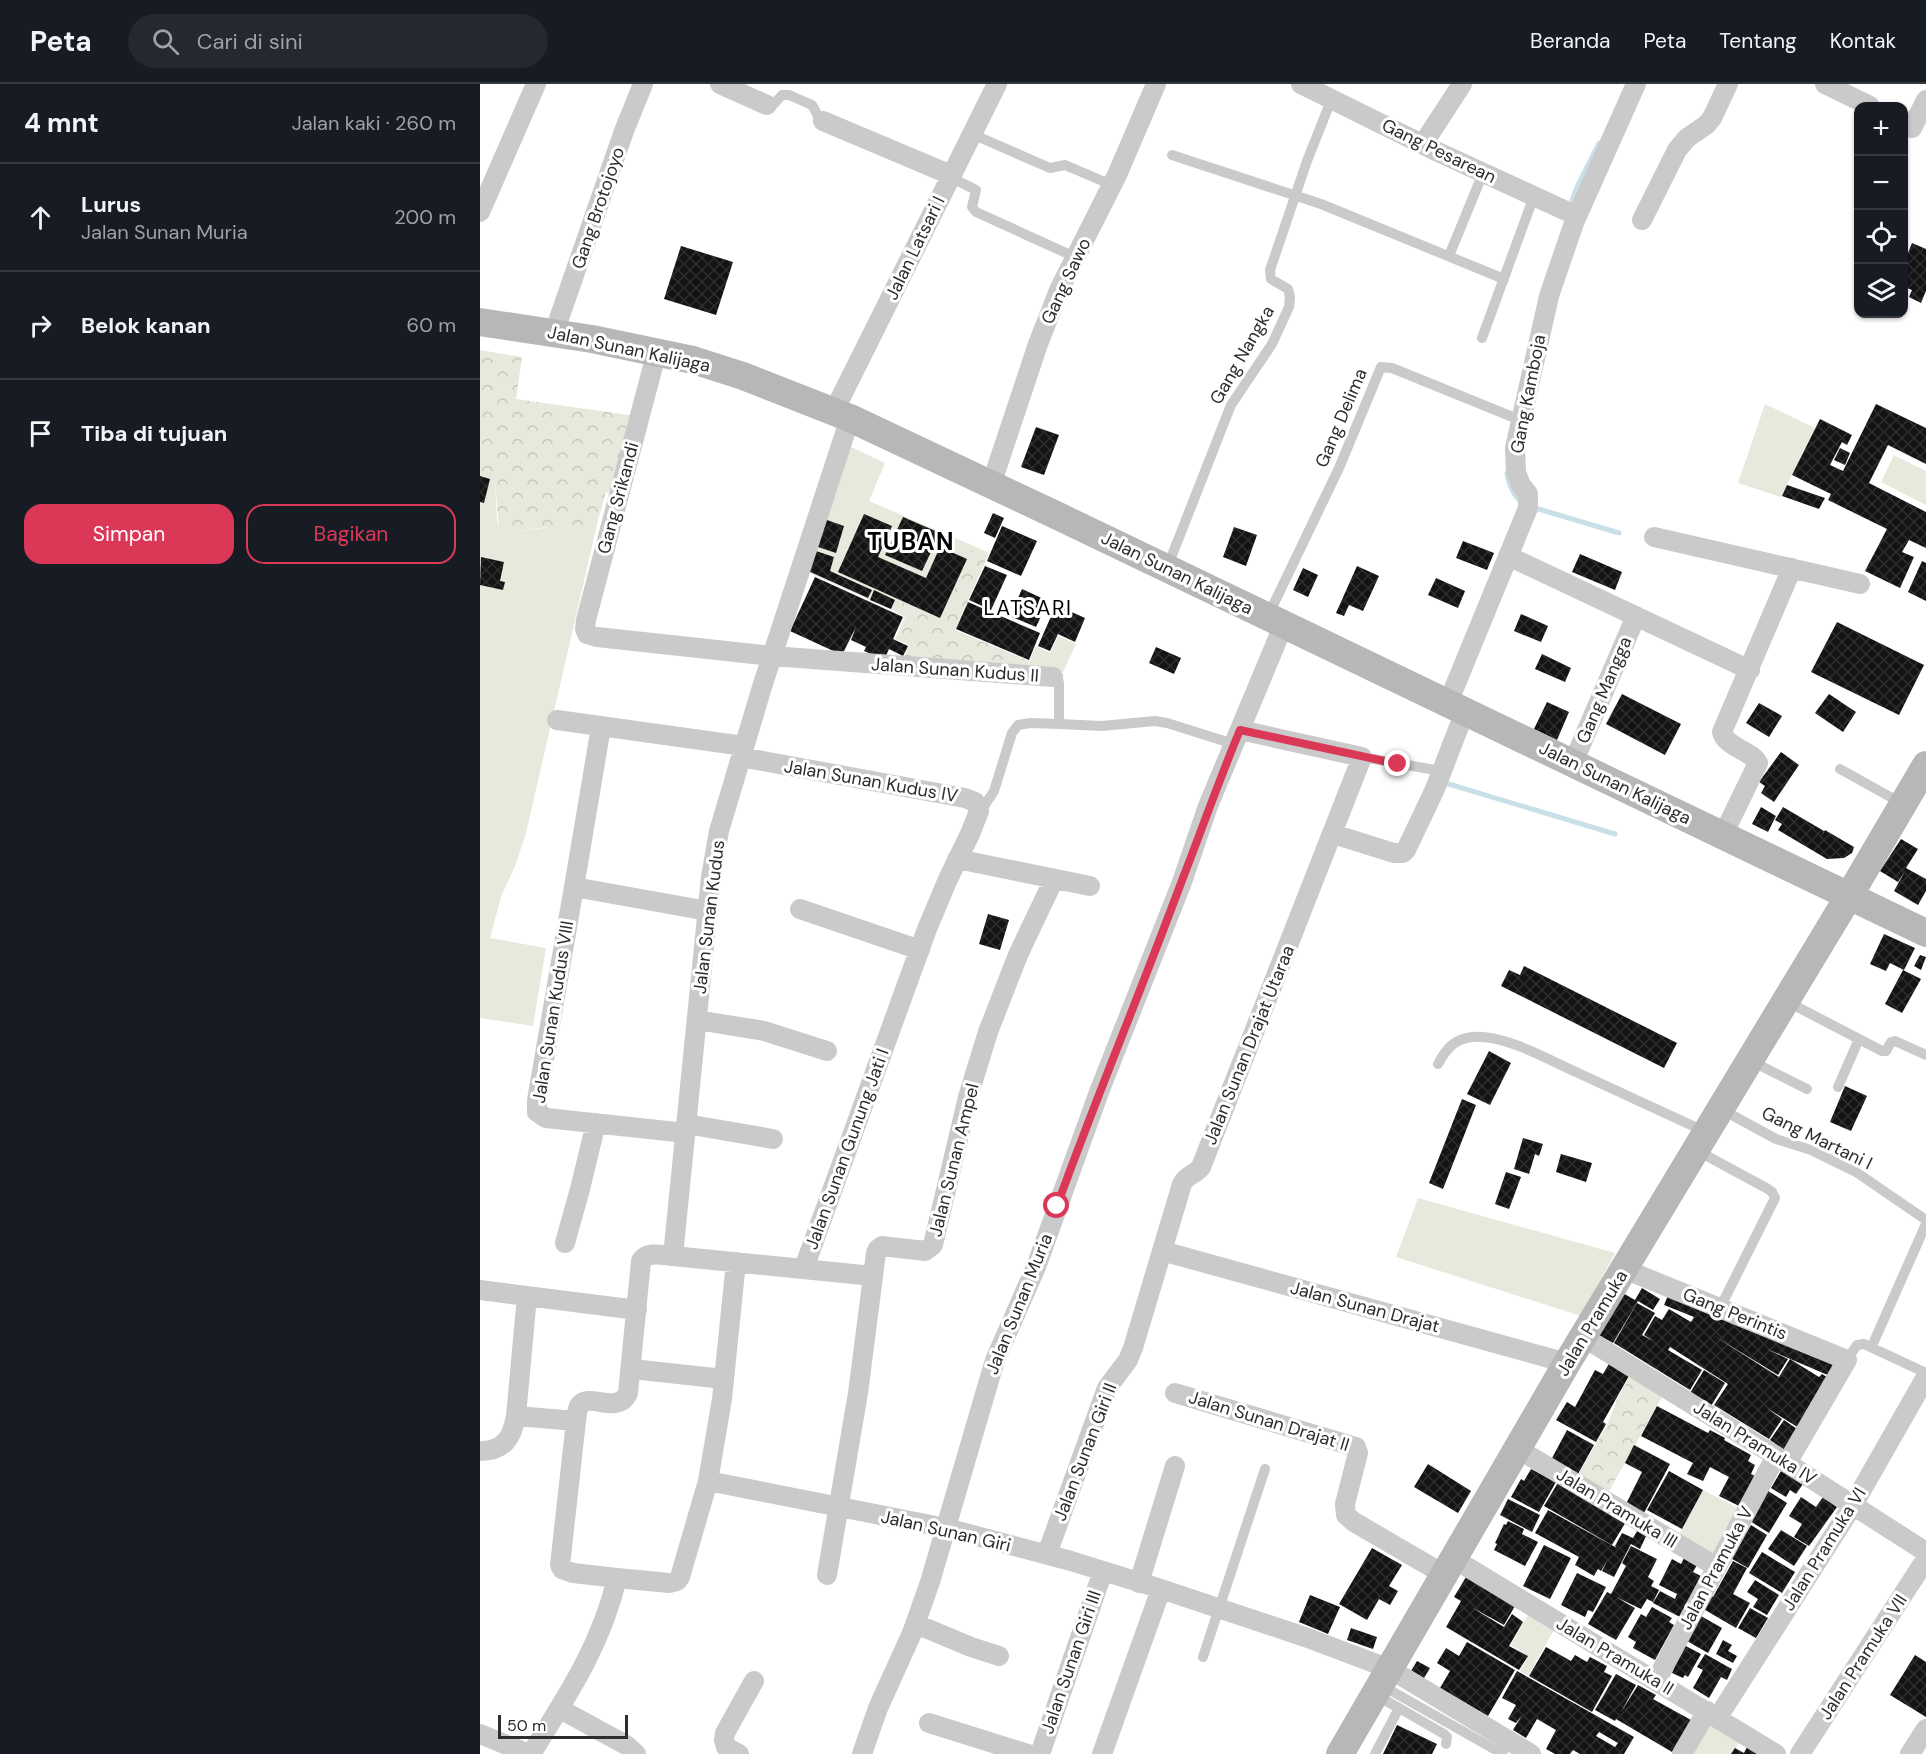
<!DOCTYPE html>
<html lang="id">
<head>
<meta charset="utf-8">
<style>
  body { margin:0; font-family:"DM Sans",sans-serif; background:#242831; color:#f1f3f6 }
  .controls { position:absolute; right:18px; top:18px; display:grid; overflow:hidden; border-radius:12px; box-shadow:0 2px 4px #0004 }
  .controls button { width:54px; height:54px; display:grid; place-items:center; padding:0; border:0; border-bottom:2px solid #363941; background:#171b24; color:#f1f3f6; font:30px sans-serif }
  .scale { position:absolute; left:18px; bottom:15px; width:130px; box-sizing:border-box; padding-left:6px; border:3px solid #2d2d2d; border-top:0; font-size:16px; line-height:21px; white-space:nowrap; color:#2d2d2d; -webkit-text-stroke:4px #fff; paint-order:stroke }
  .stop { position:absolute; width:18px; height:18px; margin:-14px; border:4px solid #db3857; border-radius:50%; background:#fff }
  .stop.end { background:#db3857; border-color:#fff; box-shadow:0 2px 6px #0008 }
  .list { margin:0; padding:0; list-style:none }
  h2 { display:flex; justify-content:space-between; align-items:center; height:78px; margin:0; padding:0 24px; font-size:26px }
  h2 small { font-size:20px; font-weight:400; color:#9ea1a6 }
  .list li { display:grid; grid-template-columns:39px 1fr auto; gap:18px; align-items:center; box-sizing:border-box; height:108px; padding:0 24px; border-top:2px solid #363941 }
  .list b { display:block; font-size:22px; white-space:nowrap }
  .list p { margin:0; font-size:20px; white-space:nowrap; color:#9ea1a6 }
  .list em { font-size:20px; font-style:normal; color:#9ea1a6 }
  .actions { display:flex; gap:12px; padding:18px 24px }
  .actions a { flex:1; padding:14px 0; border:2px solid #db3857; border-radius:18px; text-align:center; font-size:21px; color:#db3857 }
  .actions .main { background:#db3857; color:#fff }
  .icon { flex:none; width:33px; height:33px; fill:none; stroke:currentColor; stroke-width:2; stroke-linecap:round; stroke-linejoin:round }
  .map { position:relative; flex:none; width:1446px; height:1670px; overflow:hidden }
  header { display:flex; align-items:center; gap:36px; box-sizing:border-box; height:84px; padding:0 30px; background:#171b24; border-bottom:2px solid #363941 }
  header strong { font-size:28px }
  nav { display:flex; gap:33px; margin-inline-start:auto; font-size:21px }
  .search { width:420px; height:54px; background:#242831; display:flex; align-items:center; gap:15px; box-sizing:border-box; padding:0 21px; border-radius:33px; color:#9ea1a6; font-size:22px }
  main { display:flex }
  aside { flex:1; background:#171b24 }
  .map>svg:first-child { display:block }
  .green { fill:#e5eadc }
  .forest { fill:url(#forest-crowns) }
  .lines { fill:none; stroke-linecap:round; stroke-linejoin:round }
  .stream { stroke:#c9e0e9; stroke-width:5 }
  .building { fill:url(#building-cross-hatch); fill-rule:evenodd }
  .lane { stroke:#cacaca; stroke-width:10 }
  .street { stroke:#cacaca; stroke-width:20 }
  .secondary { stroke:#b7b7b7; stroke-width:28 }
  .route { stroke:#db3857; stroke-width:8 }
  .labels { text-anchor:middle; stroke-width:6; stroke-linejoin:round; paint-order:stroke }
  .street-label { font-size:18px; fill:#2d2d2d; stroke:#fff }
  .quarter-label { font-size:21px; letter-spacing:1.5px; fill:#000; stroke:#fff }
  .district-label { font-size:24px; font-weight:bold; letter-spacing:1.5px; fill:#000; stroke:#fff }
</style>
</head>
<body>
<header>
<strong>Peta</strong>
<div class="search"><svg class="icon" aria-label="search" viewBox="0 0 24 24"><circle cx="10" cy="10" r="6"/><path d="M15 15l6 6"/></svg>Cari di sini</div>
<nav><a>Beranda</a><a>Peta</a><a>Tentang</a><a>Kontak</a></nav>
</header>
<main>
<aside>
<h2>4 mnt<small>Jalan kaki · 260 m</small></h2>
<ul class="list">
<li><svg class="icon" aria-label="ahead" viewBox="0 0 24 24"><path d="M12 20V5M6 11l6-6 6 6"/></svg><div><b>Lurus</b><p>Jalan Sunan Muria</p></div><em>200 m</em></li>
<li><svg class="icon" aria-label="right" viewBox="0 0 24 24"><path d="M7 20v-9h11M14 6l5 5-5 5"/></svg><div><b>Belok kanan</b></div><em>60 m</em></li>
<li><svg class="icon" aria-label="arrive" viewBox="0 0 24 24"><path d="M6 21V4h12l-3 4 3 4H6"/></svg><div><b>Tiba di tujuan</b></div></li>
</ul>
<div class="actions"><a class="main">Simpan</a><a>Bagikan</a></div>
</aside>
<div class="map">
<svg width="1446" height="1670" viewBox="0 0 1446 1670">
  <defs>
    <pattern id="forest-crowns" width="20" height="18" patternUnits="userSpaceOnUse" patternTransform="scale(1.5)"><rect width="20" height="18" fill="#e5eadc"/><path d="M2 6a3 3 0 1 1 6 0M12 15a3 3 0 1 1 6 0" fill="none" stroke="#c5c9bd"/></pattern>
    <pattern id="building-cross-hatch" width="8" height="8" patternUnits="userSpaceOnUse" patternTransform="scale(1.5)"><rect width="8" height="8" fill="#141414"/><path d="M0 0l8 8M0 8l8-8" fill="none" stroke="#2e2e2e"/></pattern>
  </defs>
  <rect width="100%" height="100%" fill="#fff"/>
  <path class="green" d="M1285,320L1335,344L1301,413L1258,399Z
    M367,361L405,379L389,417L494,462L461,536L416,516L412,526L325,487Z
    M1414,371L1446,387V421L1401,398Z
    M0,393L15,398L17,438L21,445L43,447L115,436L119,432L46,749L35,782L21,813L10,854L66,864L53,942L0,934Z
    M578,552L596,560L583,588L546,586L556,562L570,569Z
    M938,1114L1135,1169L1101,1232L916,1173Z
    M1223,1406L1258,1424L1232,1471L1198,1453Z
    M1049,1529L1075,1544L1048,1592L1040,1587L1048,1572L1031,1561Z
    M1230,1633L1262,1653L1252,1670H1208Z"/>
  <path class="forest" d="M0,266L42,273L36,315L156,332L136,410L126,408C123,415 122,429 117,435C103,449 79,442 61,444C47,445 33,451 19,444L15,398L0,393Z
    M494,462L509,469L475,546L549,577L546,586L422,578L429,561L415,555L425,533L412,526L416,516L461,535Z
    M1153,1286L1186,1306L1128,1409L1098,1391L1128,1339L1137,1316Z"/>
  <g class="lines">
    <path class="stream" d="M1092,117L1098,101L1119,59
      M1027,389C1029,401 1033,412 1043,419
      M1052,423L1139,449
      M962,698L1135,750"/>
  </g>
  <path class="building" d="M1432,159L1446,165V207L1441,219L1429,213L1432,206L1424,203V179Z
    M201,162L253,178L236,231L184,215Z
    M1396,320L1446,344V380L1408,361L1389,399L1446,428V464L1429,456L1422,468L1434,473L1420,504L1385,487L1407,445L1348,416L1351,410L1312,391L1340,335L1372,351L1367,361L1362,358L1350,381L1363,387Z
    M556,343L579,351L564,391L541,383Z
    M1360,364L1370,369L1365,381L1354,376Z
    M0,392L10,395L4,419L0,418Z
    M1307,401L1345,414L1339,425L1302,412Z
    M513,429L524,434L515,454L504,449Z
    M384,430L412,442L398,473L446,494L460,463L487,475L460,534L358,488Z
    M423,433L460,449L442,487L405,471Z
    M344,435L364,442L356,469L335,462Z
    M522,442L557,457L541,492L507,477Z
    M754,443L777,451L766,482L743,473Z
    M983,457L1014,469L1007,486L976,474Z
    M333,466L354,473L350,487L392,506L388,514L326,486Z
    M1100,470L1142,488L1135,506L1092,488Z
    M1,473L24,478L20,497L25,498L23,506L0,501Z
    M1442,477L1446,479V517L1428,508Z
    M505,482L527,491L511,526L489,516Z
    M877,482L899,492L883,527L869,521L864,532L856,529Z
    M823,484L838,491L828,513L813,506Z
    M335,493L423,533L413,555L428,562L423,572L409,565L404,576L384,567L386,563L371,556L376,543L362,571L310,547Z
    M956,494L985,507L978,524L948,511Z
    M542,505L568,517L556,543L530,532Z
    M394,506L415,516L411,525L390,516Z
    M488,518L560,549L549,576L476,545Z
    M576,521L605,534L595,558L578,550L570,567L558,562Z
    M1041,530L1068,542L1061,558L1034,547Z
    M1357,538L1444,581L1419,631L1331,588Z
    M676,563L701,574L694,590L669,579Z
    M1062,570L1091,584L1085,598L1055,585Z
    M1142,610L1201,640L1185,671L1126,640Z
    M1349,610L1376,628L1363,648L1335,629Z
    M1067,618L1089,628L1077,656L1054,645Z
    M1279,619L1302,632L1289,653L1266,639Z
    M1301,668L1319,681L1294,718L1281,709L1285,702L1279,698Z
    M1281,723L1296,732L1288,748L1272,740Z
    M1303,723L1344,747L1341,753L1345,746L1374,763L1372,769L1364,774L1347,775L1298,746L1302,740L1295,736Z
    M1421,755L1438,765L1426,784L1446,795V807L1438,821L1414,807L1425,787L1418,798L1400,787Z
    M508,830L529,836L520,866L499,860Z
    M1404,850L1435,864L1424,886L1410,879L1406,887L1390,880Z
    M1440,871L1446,873L1441,886L1434,882Z
    M1044,882L1197,959L1184,984L1021,902L1029,886L1040,891Z
    M1423,886L1441,895L1422,929L1405,920Z
    M1009,967L1031,979L1010,1021L987,1010Z
    M1365,1002L1387,1012L1371,1047L1350,1038Z
    M982,1015L996,1021L963,1105L949,1099Z
    M1043,1054L1063,1060L1059,1072L1055,1070L1049,1090L1034,1085Z
    M1081,1070L1112,1079L1106,1098L1076,1088Z
    M1026,1088L1041,1093L1029,1125L1015,1120Z
    M1162,1204L1180,1215L1173,1226L1158,1217L1133,1259L1117,1250L1141,1208L1155,1216Z
    M1190,1207L1356,1278L1350,1292L1287,1265L1308,1275L1298,1291L1231,1250L1299,1293L1310,1275L1339,1293L1342,1290L1350,1295L1319,1344L1287,1324L1302,1335L1289,1355L1234,1321L1248,1300L1190,1263L1188,1266L1222,1286L1210,1306L1134,1259L1157,1219L1175,1229L1162,1251L1173,1257L1164,1251L1175,1232L1182,1236L1189,1225L1211,1238L1214,1233L1184,1221Z
    M1130,1278L1150,1290L1123,1338L1126,1340L1116,1358L1076,1336L1087,1318L1095,1323L1115,1286L1123,1290Z
    M1224,1286L1245,1299L1231,1322L1210,1309Z
    M1177,1322L1228,1349L1230,1346L1245,1354L1244,1356L1271,1371L1268,1377L1275,1381L1271,1390L1275,1392L1259,1422L1239,1412L1249,1393L1230,1383L1223,1397L1207,1390L1213,1379L1161,1352Z
    M1304,1336L1320,1347L1306,1367L1290,1356Z
    M1087,1346L1114,1361L1098,1390L1071,1376Z
    M1154,1361L1190,1380L1164,1429L1146,1420L1162,1388L1145,1379Z
    M948,1380L991,1407L978,1429L934,1403Z
    M1051,1385L1076,1398L1059,1428L1031,1413L1041,1395L1044,1397Z
    M1189,1387L1223,1406L1202,1445L1167,1426Z
    M1301,1387L1323,1400L1316,1410L1310,1406L1306,1413L1291,1404Z
    M1079,1397L1147,1436L1132,1461L1064,1422Z
    M1288,1407L1307,1419L1289,1449L1270,1437Z
    M1321,1413L1336,1423L1343,1413L1357,1423L1329,1462L1314,1453L1322,1440L1309,1432Z
    M1028,1415L1060,1431L1052,1448L1020,1431Z
    M1068,1426L1137,1464L1135,1462L1142,1449L1153,1454L1159,1444L1168,1448L1160,1465L1151,1460L1134,1493L1122,1487L1127,1477L1121,1487L1118,1485L1114,1492L1095,1481L1099,1473L1055,1449Z
    M1028,1437L1044,1445L1042,1450L1058,1458L1045,1482L1014,1466L1017,1460L1015,1459L1024,1440L1026,1441Z
    M1271,1441L1287,1451L1268,1484L1247,1472L1259,1462Z
    M1301,1446L1327,1462L1314,1482L1288,1465Z
    M1064,1461L1091,1474L1070,1515L1043,1502Z
    M1151,1462L1177,1475L1168,1493L1174,1497L1171,1502L1179,1506L1173,1518L1167,1515L1161,1525L1136,1513L1155,1524L1136,1556L1108,1540L1127,1508L1131,1510L1146,1482L1142,1479Z
    M892,1464L922,1481L909,1502L918,1507L910,1521L899,1515L887,1536L859,1520Z
    M1282,1468L1315,1488L1302,1509L1269,1489Z
    M1204,1474L1217,1481L1213,1488L1221,1492L1200,1533L1173,1519L1180,1507L1195,1515L1197,1510L1179,1501L1192,1475L1201,1480Z
    M1253,1477L1267,1484L1253,1510L1270,1519L1256,1544L1220,1523L1227,1510L1233,1513Z
    M1097,1489L1126,1503L1113,1528L1108,1526L1105,1533L1081,1521Z
    M986,1493L1035,1522L1024,1541L991,1523L1024,1543L1032,1530L1043,1538L1029,1562L1048,1572L1039,1586L966,1543L981,1517L974,1513Z
    M1275,1496L1299,1511L1287,1531L1273,1523L1278,1515L1267,1508Z
    M830,1511L860,1523L848,1550L819,1538Z
    M1172,1523L1192,1534L1189,1538L1194,1541L1175,1576L1153,1564L1156,1558L1148,1553L1161,1530L1166,1533Z
    M1270,1524L1288,1534L1276,1554L1258,1544Z
    M1221,1532L1242,1544L1228,1569L1207,1557Z
    M871,1544L897,1553L893,1565L867,1556Z
    M1243,1556L1252,1561L1248,1567L1257,1572L1253,1579L1236,1570Z
    M987,1558L1035,1586L1008,1632L960,1604L970,1587L957,1579L966,1564L979,1572Z
    M1202,1560L1221,1570L1208,1593L1205,1591L1203,1594L1192,1589L1194,1584L1191,1582Z
    M1066,1563L1091,1577L1095,1571L1107,1578L1110,1573L1127,1582L1124,1588L1132,1592L1112,1628L1049,1592Z
    M1225,1570L1252,1585L1247,1596L1241,1593L1229,1614L1213,1604L1223,1586L1217,1583Z
    M1435,1571L1446,1578V1633L1410,1611Z
    M937,1577L950,1584L944,1594L931,1587Z
    M1037,1587L1154,1653L1144,1670H1100L1093,1666L1090,1670H1075L1066,1665L1076,1646L1057,1635L1046,1654L1033,1646L1042,1631L1036,1639L1028,1635L1036,1621L1022,1614ZM1119,1648L1138,1659L1135,1663L1116,1652Z
    M1136,1590L1156,1601L1141,1628L1158,1601L1176,1611L1173,1615L1211,1636L1192,1668L1136,1635L1135,1637L1115,1626Z
    M917,1641L957,1660L952,1670H903Z
    M1267,1663L1278,1670H1251L1255,1664L1264,1669Z"/>
  <g class="lines">
    <path class="lane" d="M287,21H293L302,11H309L332,21L338,32L343,37
      M492,50L570,84L585,81L632,101
      M692,71L841,120L1024,195
      M470,93L496,106L492,123L496,128L595,173
      M969,172L1003,89
      M1002,254L1054,112
      M687,484L751,321L792,260L809,223L810,213L808,205L791,195L790,186L827,77L852,14
      M788,532L859,384L901,283L912,284L1040,336
      M573,593L578,595L579,599V640L622,642L675,637L687,639L754,660
      M882,673L961,687
      M1360,685L1423,720
      M499,730L514,707L532,649L538,641L550,639L579,640
      M1306,917L1402,967H1406L1411,958L1415,957L1446,971
      M1271,977L1327,1005
      M958,980C966,965 974,955 992,953C1024,950 1067,975 1096,988C1139,1008 1182,1028 1226,1048
      M1358,1003L1379,955
      M1241,1025L1296,1055L1331,1066L1376,1088L1446,1136
      M1216,1066L1288,1105L1292,1108L1295,1114L1240,1224
      M1392,1262L1446,1140
      M1367,1276L1377,1261L1384,1260L1446,1289
      M723,1573L785,1385
      M901,1601L1023,1670
      M919,1624L964,1650L967,1653L966,1660
      M895,1670L919,1624L897,1612"/>
    <path class="street" d="M240,0L287,21
      M821,0L958,68L1097,132
      M1345,0L1390,22
      M343,37L471,91
      M1432,44L1446,16
      M943,60L982,0
      M0,128L56,0
      M1162,136L1197,66L1207,54L1226,41L1232,34L1248,0
      M74,249L144,47L163,0
      M177,267L106,536L105,545L107,550L117,553L292,572L573,593
      M354,327L517,0
      M511,401L558,260L580,204L637,91L676,0
      M1174,453L1380,500
      M1028,472L1270,586
      M968,619L1048,424V410L1041,401L1036,388L1035,364L1069,212L1094,139L1156,0
      M77,636L264,662
      M121,643L94,803L228,827
      M261,673L485,714L495,718L499,727L490,750L468,795L447,845L324,1184
      M1093,679L1156,532
      M853,750L914,769H923L926,766L955,705L985,627
      M1243,751L1278,679C1271,666 1245,663 1242,648L1312,484
      M477,775L610,802
      M94,803L57,1016V1028L66,1034L206,1049
      M320,825L440,866
      M217,936L284,947L347,967
      M206,1040L293,1055
      M85,1159L100,1105L116,1039
      M682,1167L1087,1279
      M193,1172L393,1192
      M256,1178L242,1315L228,1397L466,1444L591,1477L681,1505L825,1553L910,1585L1051,1670
      M1144,1185L1367,1276L1307,1379
      M0,1206L157,1226
      M1103,1253L1296,1372L1446,1468
      M152,1285L244,1295
      M695,1309L876,1363L878,1369L865,1420L866,1431L874,1438L965,1491
      M36,1332L96,1337C97,1332 97,1326 99,1322C108,1307 138,1332 148,1309L161,1177C167,1167 182,1171 193,1172L231,793L239,747L282,603L370,334
      M96,1337L80,1481L82,1485L93,1489L137,1494
      M1038,1365L1237,1483
      M0,1367C24,1367 32,1354 36,1332L47,1212
      M567,1470L627,1304L648,1276L653,1264L702,1100C706,1091 715,1091 721,1083L882,673L760,646
      M974,1475L1296,1670
      M347,1491L378,1309L396,1169L398,1165L402,1162L445,1167L453,1161L488,1013L508,948L538,871L574,795
      M659,1499L695,1382
      M436,1540L491,1563L519,1572
      M1176,1597L1296,1372
      M80,1625L146,1661L156,1670
      M1238,1633L1373,1421L1446,1293
      M449,1639L548,1670
      M0,1650L49,1670
      M51,1670C87,1612 121,1562 137,1494L189,1499L197,1497L200,1493L228,1397
      M259,1670L246,1663L244,1656L245,1649L274,1597
      M382,1670L398,1624L432,1549L450,1498L515,1276L556,1183L619,1008L702,798L728,722L804,540
      M560,1670L623,1487
      M622,1670L681,1505
      M1202,1670L1227,1627
      M1320,1670L1446,1475
      M1430,1670L1446,1645"/>
    <path class="secondary" d="M0,238L112,255L213,276L263,292L370,334L580,433L1446,849
      M860,1670L1087,1279L1369,812L1446,681"/>
  </g>
  <g class="lines">
    <path class="route" d="M577,1122C616,1014 661,907 701,799C721,748 739,696 760,646L918,680"/>
  </g>
  <g class="labels">
    <g class="street-label">
      <text transform="translate(959 67) rotate(26)" y="6">Gang Pesarean</text>
      <text transform="translate(118 124) rotate(-71)" y="6">Gang Brotojoyo</text>
      <text transform="translate(435 164) rotate(-64)" y="6">Jalan Latsari I</text>
      <text transform="translate(586 197) rotate(-65)" y="6">Gang Sawo</text>
      <text transform="translate(149 265) rotate(12)" y="6">Jalan Sunan Kalijaga</text>
      <text transform="translate(762 271) rotate(-60)" y="6">Gang Nangka</text>
      <text transform="translate(1048 310) rotate(-79)" y="6">Gang Kamboja</text>
      <text transform="translate(861 334) rotate(-67)" y="6">Gang Delima</text>
      <text transform="translate(138 414) rotate(-75)" y="6">Gang Srikandi</text>
      <text transform="translate(697 489) rotate(26)" y="6">Jalan Sunan Kalijaga</text>
      <text transform="translate(475 586) rotate(4)" y="6">Jalan Sunan Kudus II</text>
      <text transform="translate(1124 606) rotate(-67)" y="6">Gang Mangga</text>
      <text transform="translate(391 697) rotate(10)" y="6">Jalan Sunan Kudus IV</text>
      <text transform="translate(1135 699) rotate(26)" y="6">Jalan Sunan Kalijaga</text>
      <text transform="translate(229 833) rotate(-83)" y="6">Jalan Sunan Kudus</text>
      <text transform="translate(73 928) rotate(-81)" y="6">Jalan Sunan Kudus VIII</text>
      <text transform="translate(769 961) rotate(-68)" y="6">Jalan Sunan Drajat Utaraa</text>
      <text transform="translate(1337 1054) rotate(26)" y="6">Gang Martani I</text>
      <text transform="translate(367 1065) rotate(-70)" y="6">Jalan Sunan Gunung Jati I</text>
      <text transform="translate(474 1076) rotate(-76)" y="6">Jalan Sunan Ampel</text>
      <text transform="translate(539 1220) rotate(-68)" y="6">Jalan Sunan Muria</text>
      <text transform="translate(885 1223) rotate(15)" y="6">Jalan Sunan Drajat</text>
      <text transform="translate(1255 1230) rotate(22)" y="6">Gang Perintis</text>
      <text transform="translate(1112 1239) rotate(-59)" y="6">Jalan Pramuka</text>
      <text transform="translate(789 1337) rotate(17)" y="6">Jalan Sunan Drajat II</text>
      <text transform="translate(1275 1359) rotate(32)" y="6">Jalan Pramuka IV</text>
      <text transform="translate(605 1368) rotate(-69)" y="6">Jalan Sunan Giri II</text>
      <text transform="translate(1137 1424) rotate(31)" y="6">Jalan Pramuka III</text>
      <text transform="translate(466 1447) rotate(13)" y="6">Jalan Sunan Giri</text>
      <text transform="translate(1344 1465) rotate(-58)" y="6">Jalan Pramuka VI</text>
      <text transform="translate(1236 1484) rotate(-62)" y="6">Jalan Pramuka V</text>
      <text transform="translate(1135 1572) rotate(31)" y="6">Jalan Pramuka II</text>
      <text transform="translate(1383 1573) rotate(-57)" y="6">Jalan Pramuka VII</text>
      <text transform="translate(591 1578) rotate(-71)" y="6">Jalan Sunan Giri III</text>
    </g>
    <g class="quarter-label">
      <text x="548" y="531">LATSARI</text>
    </g>
    <g class="district-label">
      <text x="431" y="466">TUBAN</text>
    </g>
  </g>
</svg>
<div class="controls">
<button>+</button>
<button>−</button>
<button><svg class="icon" aria-label="locate" viewBox="0 0 24 24"><circle cx="12" cy="12" r="6"/><path d="M12 2v4M12 18v4M2 12h4M18 12h4"/></svg></button>
<button><svg class="icon" aria-label="layers" viewBox="0 0 24 24"><path d="M12 4l9 5-9 5-9-5zM3 14l9 5 9-5"/></svg></button>
</div>
<div class="scale">50 m</div>
<div class="stop" style="left:577px;top:1122px"></div>
<div class="stop end" style="left:918px;top:680px"></div>
</div>
</main>
</body>
</html>
